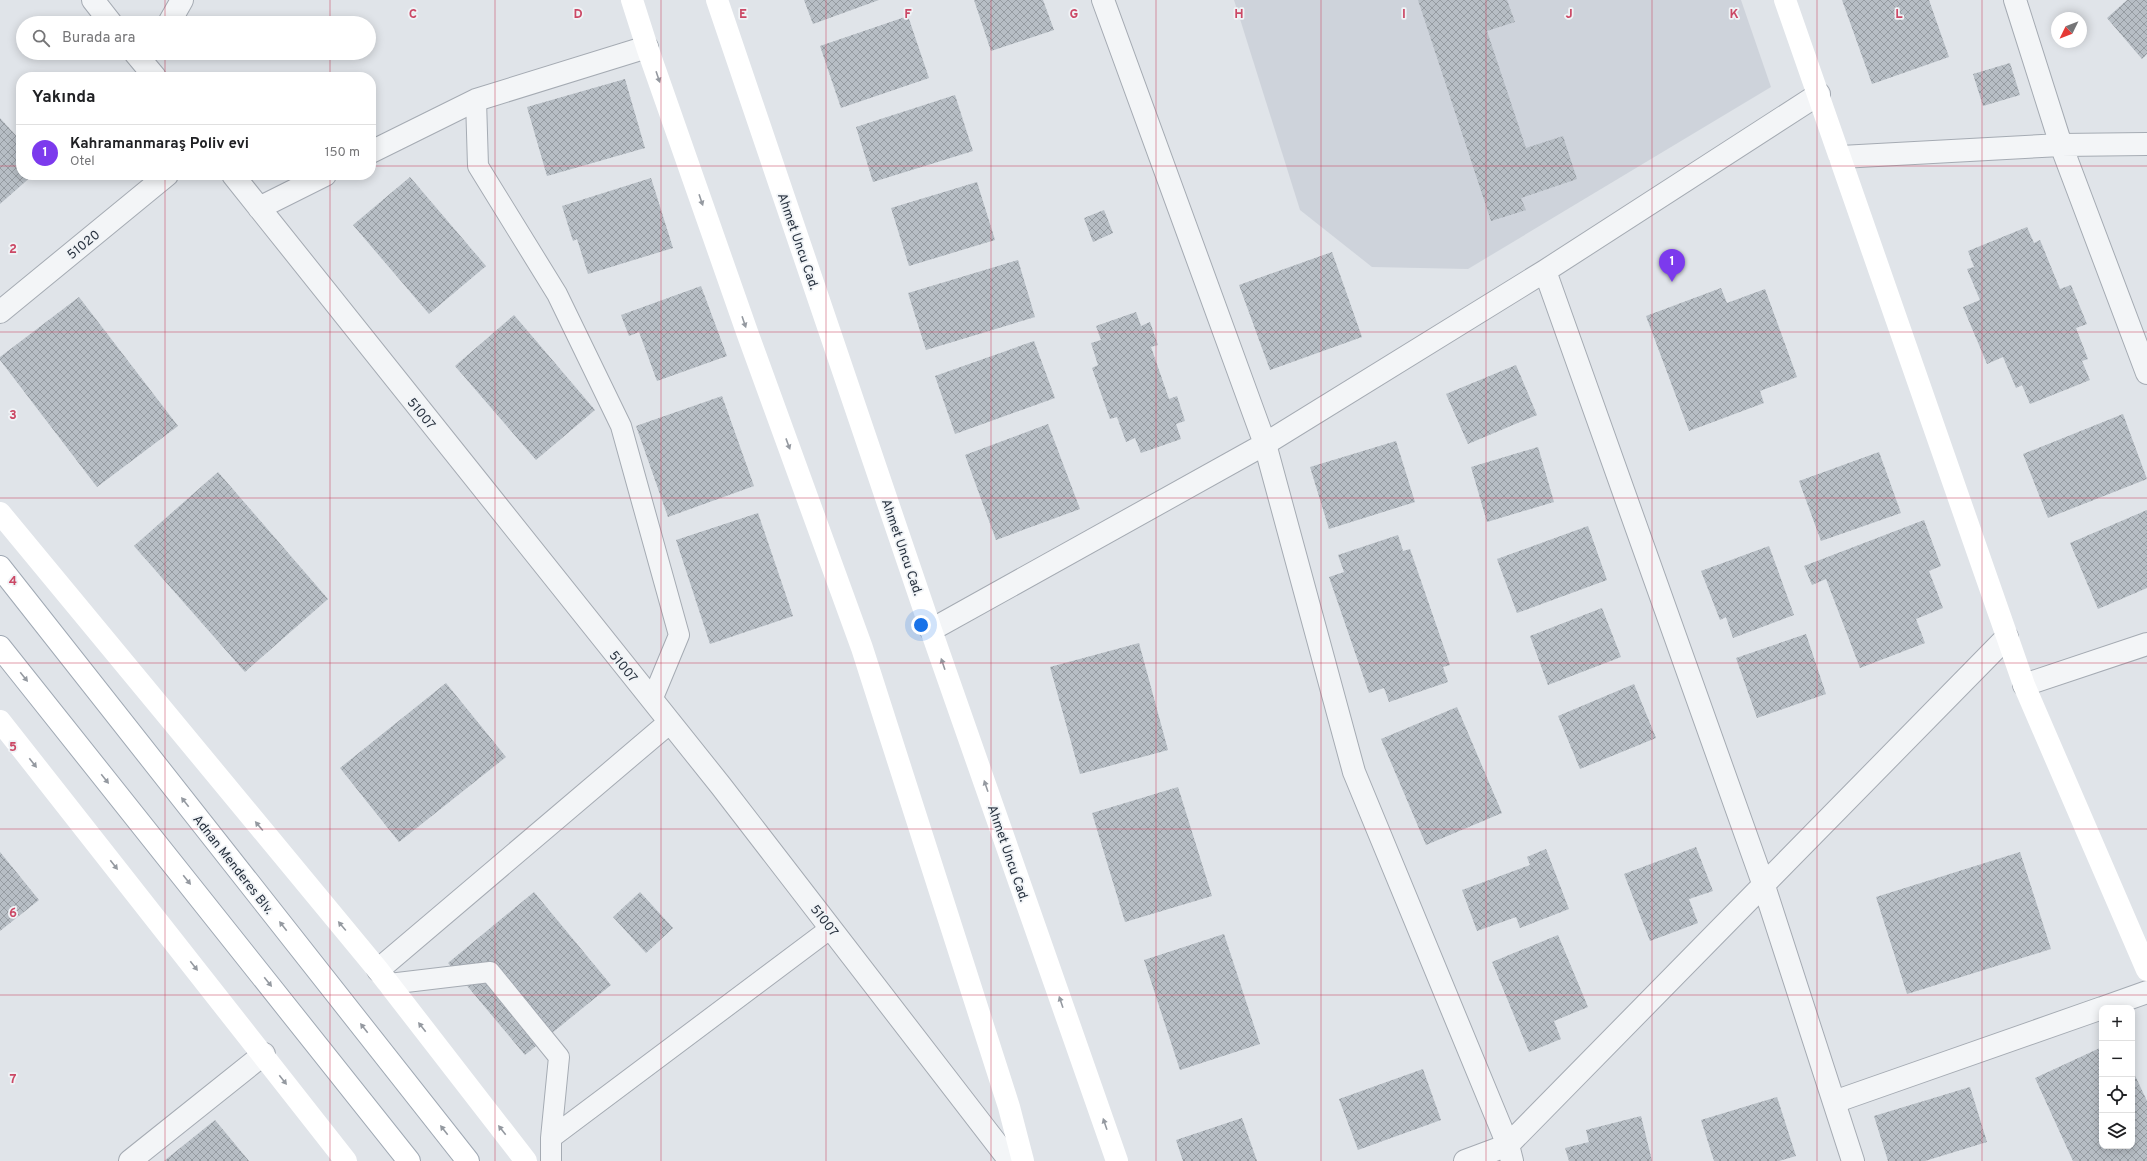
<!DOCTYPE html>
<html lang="tr">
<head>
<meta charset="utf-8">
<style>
  body { margin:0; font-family:Overpass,sans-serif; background:#f6f6f6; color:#202124 }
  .controls { position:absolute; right:12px; bottom:12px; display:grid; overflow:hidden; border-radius:8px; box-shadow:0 2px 10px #0003 }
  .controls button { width:36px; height:36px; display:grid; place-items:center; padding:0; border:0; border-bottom:1px solid #e0e0e0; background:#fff; color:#202124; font:20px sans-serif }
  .compass { position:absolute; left:2051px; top:12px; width:36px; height:36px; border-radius:50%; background:#fff; box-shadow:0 2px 10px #0003; rotate:227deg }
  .you { position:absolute; left:921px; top:625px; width:14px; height:14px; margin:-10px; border:3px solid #fff; border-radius:50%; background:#1a73e8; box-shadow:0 0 0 6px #1a73e833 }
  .badge { display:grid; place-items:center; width:26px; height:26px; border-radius:50%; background:#7c3aed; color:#fff; font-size:13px; font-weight:700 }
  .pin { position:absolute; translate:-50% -33px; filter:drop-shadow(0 1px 2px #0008) }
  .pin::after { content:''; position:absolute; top:21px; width:14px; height:12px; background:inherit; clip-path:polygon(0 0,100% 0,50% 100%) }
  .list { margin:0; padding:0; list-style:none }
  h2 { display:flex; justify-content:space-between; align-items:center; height:52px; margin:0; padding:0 16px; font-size:17px }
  h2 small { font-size:13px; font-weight:400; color:#757577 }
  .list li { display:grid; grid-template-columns:26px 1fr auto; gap:12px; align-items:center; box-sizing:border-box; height:56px; padding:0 16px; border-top:1px solid #e0e0e0 }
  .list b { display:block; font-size:15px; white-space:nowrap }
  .list p { margin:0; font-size:13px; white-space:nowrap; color:#757577 }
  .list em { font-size:13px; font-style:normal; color:#757577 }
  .icon { flex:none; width:22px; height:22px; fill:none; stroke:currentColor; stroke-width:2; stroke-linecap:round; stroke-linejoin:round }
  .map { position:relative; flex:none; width:2147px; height:1161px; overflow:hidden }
  .search { position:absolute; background:#fff; box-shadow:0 2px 10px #0003; left:16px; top:16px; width:360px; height:44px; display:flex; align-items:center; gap:10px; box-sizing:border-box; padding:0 14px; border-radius:22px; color:#757577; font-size:15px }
  .panel { position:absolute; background:#fff; box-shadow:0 2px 10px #0003; left:16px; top:72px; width:360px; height:108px; border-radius:16px }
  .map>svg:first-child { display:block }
  .built { fill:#ced3db }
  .building { fill:url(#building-cross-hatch) }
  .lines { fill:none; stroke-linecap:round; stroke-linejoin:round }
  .lane-casing { stroke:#a5abb3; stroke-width:22 }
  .street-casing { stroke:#a5abb3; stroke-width:24 }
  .primary-casing { stroke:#a0a9b4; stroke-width:24 }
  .lane { stroke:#f3f5f7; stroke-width:20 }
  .street { stroke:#f3f5f7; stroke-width:22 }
  .secondary { stroke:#fff; stroke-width:22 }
  .primary { stroke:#fff; stroke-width:22 }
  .oneway { fill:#9499a0 }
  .grid { fill:none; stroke:#cb4865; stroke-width:1; stroke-opacity:0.55 }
  .labels { text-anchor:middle; stroke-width:3.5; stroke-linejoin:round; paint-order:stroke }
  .street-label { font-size:13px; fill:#293340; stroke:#f0f3f6 }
  .grid-label { font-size:13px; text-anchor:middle; font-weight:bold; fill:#cb4865; stroke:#f0f3f6; stroke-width:3.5; stroke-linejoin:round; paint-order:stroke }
</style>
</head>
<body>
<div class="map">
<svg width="2147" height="1161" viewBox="0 0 2147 1161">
  <defs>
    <pattern id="building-cross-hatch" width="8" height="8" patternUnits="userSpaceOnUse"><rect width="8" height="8" fill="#b7bec5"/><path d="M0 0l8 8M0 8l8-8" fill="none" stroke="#959ba1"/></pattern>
  </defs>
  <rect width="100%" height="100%" fill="#e0e4e9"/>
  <path class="built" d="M1234,0H1741L1771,87L1468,269L1372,267L1300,210Z"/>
  <path class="building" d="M804,0H879L813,24Z
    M974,0H1043L1054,30L991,51Z
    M1418,0H1507L1515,22L1487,31L1526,148L1563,136L1577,179L1521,198L1526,210L1491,221Z
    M1842,0H1929L1949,57L1872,84Z
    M2127,0H2147V54L2142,59L2107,18Z
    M908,16L929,78L841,108L820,46Z
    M2010,63L2020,95L1983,106L1973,74Z
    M625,79L645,148L547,176L527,107Z
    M955,95L973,151L873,182L856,127Z
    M0,118L21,141V175H33L0,204Z
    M410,177L486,266L429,314L353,225Z
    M651,178L673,248L588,274L577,239L573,241L562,206Z
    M977,182L995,240L909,266L891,208Z
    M1104,210L1113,233L1093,242L1084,218Z
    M2027,227L2034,243L2040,240L2060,289L2071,285L2087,324L2076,328L2088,359L2082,361L2090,380L2030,404L2022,385L2016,388L2003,357L1987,364L1963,307L1980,300L1967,269L1974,267L1968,251Z
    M1332,252L1362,337L1270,370L1239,285Z
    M1018,260L1035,317L926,350L908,293Z
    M701,286L727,356L657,381L639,332L629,336L621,315Z
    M1721,288L1727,303L1765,289L1797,377L1760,391L1764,403L1689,431L1646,316Z
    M79,297L178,426L97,487L0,360V357Z
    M1136,312L1141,326L1150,322L1158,345L1151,347L1169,399L1177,396L1185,421L1176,424L1181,439L1141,453L1135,438L1126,442L1117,417L1110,419L1092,368L1098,365L1091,343L1101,340L1096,326Z
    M514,315L595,410L536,460L455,366Z
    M1034,341L1055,398L955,434L935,376Z
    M1516,365L1537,415L1468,444L1446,394Z
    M722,396L754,486L668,517L636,426Z
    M2123,414L2147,479L2048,518L2023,454Z
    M1048,424L1080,509L996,540L965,455Z
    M1396,441L1415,502L1329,529L1310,467Z
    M1538,447L1554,502L1487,522L1471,467Z
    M1879,452L1901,513L1821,541L1799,481Z
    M218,472L328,599L245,672L134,546Z
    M2147,510V588L2098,609L2070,543Z
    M758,513L793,616L710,644L676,540Z
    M1924,520L1941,566L1929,571L1943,608L1916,619L1925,643L1860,668L1826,579L1812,585L1804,566Z
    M1588,526L1607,580L1517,613L1497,559Z
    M1398,535L1403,551L1410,549L1450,665L1443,667L1448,682L1389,702L1384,688L1369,693L1329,577L1344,572L1338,555Z
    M1769,546L1794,615L1733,638L1726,617L1720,620L1701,571Z
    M1602,608L1621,657L1548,685L1530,636Z
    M1806,634L1826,694L1757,718L1736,658Z
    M1139,643L1168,750L1080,774L1050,667Z
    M446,683L506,757L399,842L340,768Z
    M1634,684L1656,738L1580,769L1558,716Z
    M1457,707L1502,813L1426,845L1381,739Z
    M1178,787L1212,896L1125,922L1092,813Z
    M1696,847L1713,891L1689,899L1698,923L1650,941L1624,874Z
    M1546,849L1569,909L1520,928L1516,917L1477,931L1462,890L1530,865L1527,857Z
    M0,852L39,900L0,931Z
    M2020,852L2051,949L1907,994L1876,897Z
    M534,892L611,985L525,1055L448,963Z
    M640,892L673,928L646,953L613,917Z
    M1224,934L1260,1044L1180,1070L1144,960Z
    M1558,935L1588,1007L1554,1021L1561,1039L1529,1052L1492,962Z
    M2102,1047V1146H2132V1069L2147,1101V1161H2073L2035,1078Z
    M1423,1069L1441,1120L1358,1150L1339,1099Z
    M1970,1087L1987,1142L1925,1161H1888L1874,1116Z
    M1777,1097L1796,1156L1779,1161H1714L1701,1120Z
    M1641,1116L1652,1161H1569L1565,1148L1589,1142L1586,1130Z
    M1242,1118L1257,1161H1183L1176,1140Z
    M215,1120L249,1161H164Z"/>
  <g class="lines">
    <defs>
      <path id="lane" d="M476,100L478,166L557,294L621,426L679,635L652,700
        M389,984L490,972L559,1057L551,1138V1161
        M551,1138L831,928"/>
      <path id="street" d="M93,0L111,23
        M1103,0L1265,444L1354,772L1508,1145L1512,1161
        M2015,0L2061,145L2147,373
        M169,23L182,0
        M135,53L155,77
        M371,152L476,100L647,47
        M1841,157L2061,145L2147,144
        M233,175L721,786L1010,1161
        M259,208L325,175
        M1545,271L1763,883L1853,1161
        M0,312L167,175
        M931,630L1265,444L1545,271L1819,94
        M2024,685L2147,644
        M378,970L670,722
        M2102,1008L2147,992
        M1834,1102L2102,1008
        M130,1161L264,1054
        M1465,1161L1508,1145L2007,637"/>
      <path id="primary" d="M0,567L468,1161
        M0,647L409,1161"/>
    </defs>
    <use href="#lane" class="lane-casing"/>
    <use href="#street" class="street-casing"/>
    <use href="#primary" class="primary-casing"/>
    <use href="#lane" class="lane"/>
    <use href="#street" class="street"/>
    <path class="secondary" d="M632,0L647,47L747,332L862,648L1009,1107L1023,1161
      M717,0L931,630L1117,1161
      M1785,0L2024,685L2147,970
      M0,513L378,970L526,1161
      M0,721L346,1161"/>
    <use href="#primary" class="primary"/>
  </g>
  <defs><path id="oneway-solid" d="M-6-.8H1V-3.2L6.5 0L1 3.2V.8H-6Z"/></defs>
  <g class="oneway">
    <use href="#oneway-solid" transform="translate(658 77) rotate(71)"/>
    <use href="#oneway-solid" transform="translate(701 200) rotate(71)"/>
    <use href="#oneway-solid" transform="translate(744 322) rotate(71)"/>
    <use href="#oneway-solid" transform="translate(788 444) rotate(70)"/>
    <use href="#oneway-solid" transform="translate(943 664) rotate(-109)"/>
    <use href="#oneway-solid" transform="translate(24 677) rotate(51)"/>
    <use href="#oneway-solid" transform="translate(33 763) rotate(52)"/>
    <use href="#oneway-solid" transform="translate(105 779) rotate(51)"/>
    <use href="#oneway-solid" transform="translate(986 786) rotate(-109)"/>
    <use href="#oneway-solid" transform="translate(185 802) rotate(-128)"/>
    <use href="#oneway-solid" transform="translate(259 826) rotate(-130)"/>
    <use href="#oneway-solid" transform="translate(114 865) rotate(52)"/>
    <use href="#oneway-solid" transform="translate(187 880) rotate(51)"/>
    <use href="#oneway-solid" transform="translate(283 926) rotate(-128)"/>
    <use href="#oneway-solid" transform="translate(342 926) rotate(-130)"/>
    <use href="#oneway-solid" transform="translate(194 966) rotate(52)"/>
    <use href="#oneway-solid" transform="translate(268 982) rotate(51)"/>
    <use href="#oneway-solid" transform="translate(1061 1002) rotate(-109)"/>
    <use href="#oneway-solid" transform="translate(422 1027) rotate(-128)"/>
    <use href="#oneway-solid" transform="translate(364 1028) rotate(-128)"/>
    <use href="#oneway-solid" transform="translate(283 1080) rotate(52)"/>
    <use href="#oneway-solid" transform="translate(1105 1124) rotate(-109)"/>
    <use href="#oneway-solid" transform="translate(444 1130) rotate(-128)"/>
    <use href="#oneway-solid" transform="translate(502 1130) rotate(-128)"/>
  </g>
  <path class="grid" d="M165,0V23M330,0V23M495,0V1161M661,0V1161M826,0V1161M991,0V1161M1156,0V1161M1321,0V1161M1486,0V1161M1652,0V1161M1817,0V1161M1982,0V1161M165,53V77M330,53V77M0,166H21M371,166H2147M165,175V1161M330,175V1161M0,332H2147M0,498H2147M0,663H2147M0,829H2147M0,995H2147"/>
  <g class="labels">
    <g class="street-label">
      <text transform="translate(799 241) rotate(71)" y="5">Ahmet Uncu Cad.</text>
      <text transform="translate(83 244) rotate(-39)" y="5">51020</text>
      <text transform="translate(422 413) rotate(51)" y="5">51007</text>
      <text transform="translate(903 547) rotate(71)" y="5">Ahmet Uncu Cad.</text>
      <text transform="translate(624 666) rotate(51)" y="5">51007</text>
      <text transform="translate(1009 853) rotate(71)" y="5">Ahmet Uncu Cad.</text>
      <text transform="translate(234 864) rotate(52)" y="5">Adnan Menderes Blv.</text>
      <text transform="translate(825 920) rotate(52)" y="5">51007</text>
    </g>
  </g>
  <g class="grid-label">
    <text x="413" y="18">C</text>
    <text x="578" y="18">D</text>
    <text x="743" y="18">E</text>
    <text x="908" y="18">F</text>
    <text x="1074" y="18">G</text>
    <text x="1239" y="18">H</text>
    <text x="1404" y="18">I</text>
    <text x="1569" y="18">J</text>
    <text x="1734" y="18">K</text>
    <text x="1899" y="18">L</text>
    <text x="13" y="253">2</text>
    <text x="13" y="419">3</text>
    <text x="13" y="585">4</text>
    <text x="13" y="751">5</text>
    <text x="13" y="917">6</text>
    <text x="13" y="1083">7</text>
  </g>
</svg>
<div class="controls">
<button>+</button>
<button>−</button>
<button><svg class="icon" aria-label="locate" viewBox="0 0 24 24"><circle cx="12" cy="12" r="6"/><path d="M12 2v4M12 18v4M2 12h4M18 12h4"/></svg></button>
<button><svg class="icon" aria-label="layers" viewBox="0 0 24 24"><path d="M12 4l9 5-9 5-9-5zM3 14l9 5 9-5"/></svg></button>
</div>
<svg class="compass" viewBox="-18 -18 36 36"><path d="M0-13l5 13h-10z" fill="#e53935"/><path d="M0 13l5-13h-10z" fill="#757577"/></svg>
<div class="you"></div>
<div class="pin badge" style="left:1672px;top:282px">1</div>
<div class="search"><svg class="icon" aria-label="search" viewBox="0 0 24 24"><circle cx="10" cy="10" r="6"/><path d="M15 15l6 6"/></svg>Burada ara</div>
<section class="panel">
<h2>Yakında<small></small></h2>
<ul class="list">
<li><span class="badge">1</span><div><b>Kahramanmaraş Poliv evi</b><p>Otel</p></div><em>150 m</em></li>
</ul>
</section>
</div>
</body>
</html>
